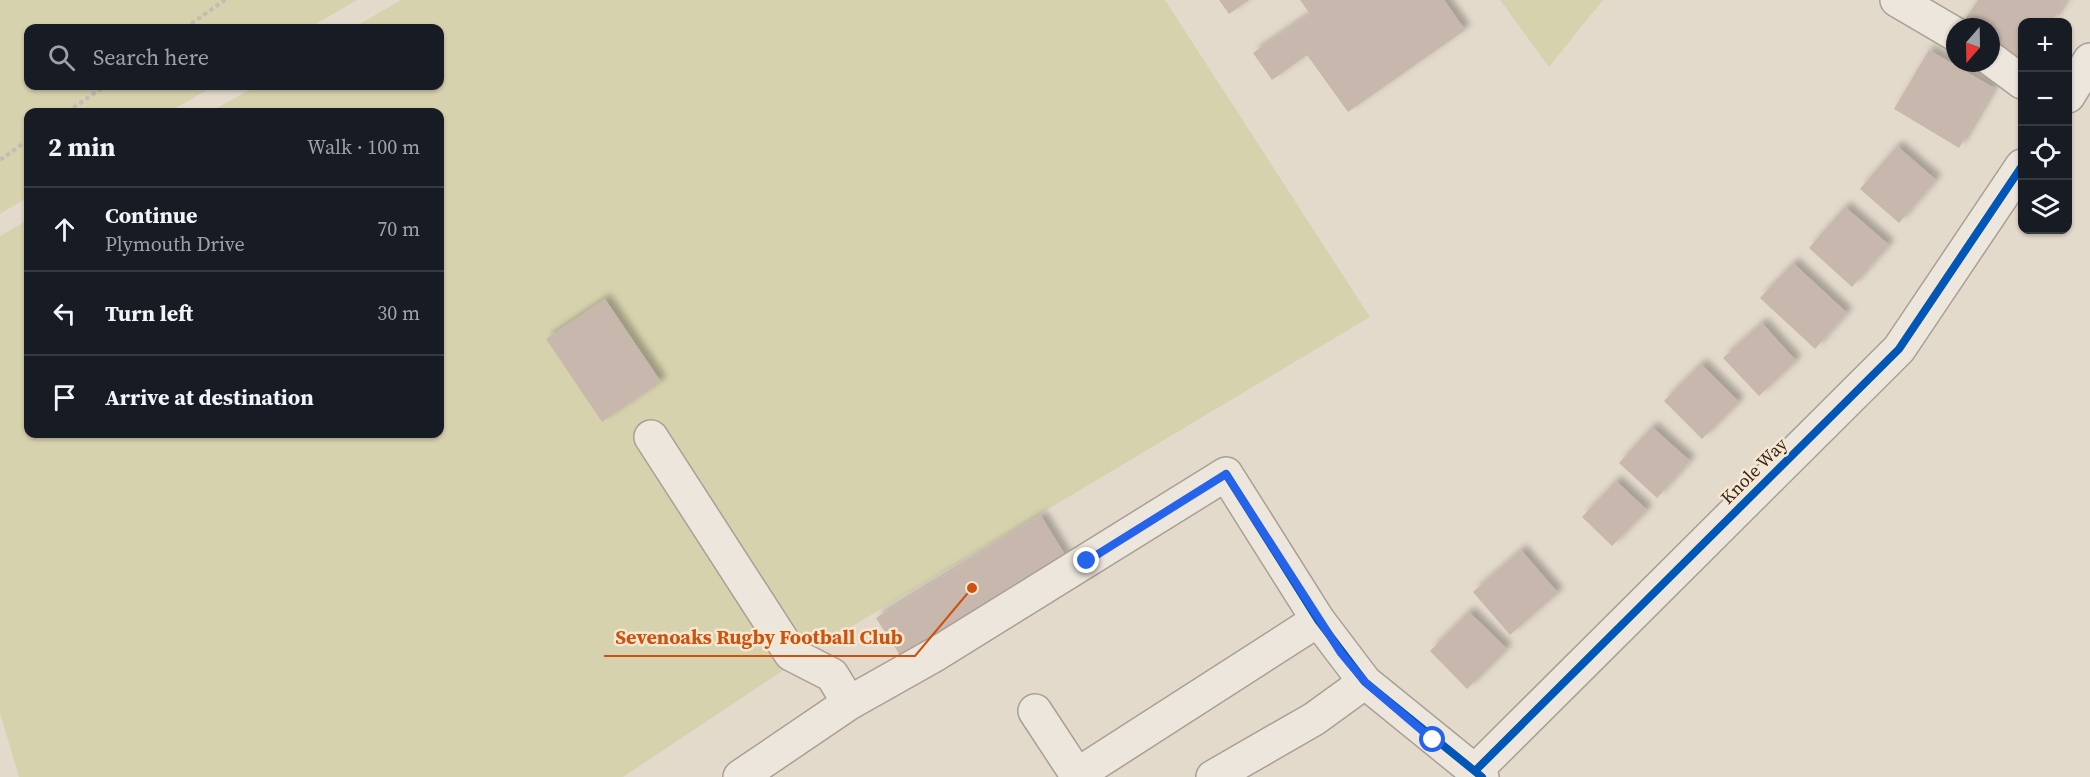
<!DOCTYPE html>
<html lang="en">
<head>
<meta charset="utf-8">
<style>
  body { margin:0; font-family:"Source Serif 4",serif; background:#20242c; color:#f1f3f6 }
  .controls { position:absolute; right:18px; top:18px; display:grid; overflow:hidden; border-radius:12px; box-shadow:0 2px 4px #0004 }
  .controls button { width:54px; height:54px; display:grid; place-items:center; padding:0; border:0; border-bottom:2px solid #363941; background:#171b24; color:#f1f3f6; font:30px sans-serif }
  .compass { position:absolute; left:1946px; top:18px; width:54px; height:54px; border-radius:50%; background:#171b24; box-shadow:0 2px 4px #0004; rotate:200deg }
  .stop { position:absolute; width:18px; height:18px; margin:-14px; border:4px solid #2563eb; border-radius:50%; background:#fff }
  .stop.end { background:#2563eb; border-color:#fff; box-shadow:0 2px 6px #0008 }
  .list { margin:0; padding:0; list-style:none }
  h2 { display:flex; justify-content:space-between; align-items:center; height:78px; margin:0; padding:0 24px; font-size:26px }
  h2 small { font-size:20px; font-weight:400; color:#9ea1a6 }
  .list li { display:grid; grid-template-columns:39px 1fr auto; gap:18px; align-items:center; box-sizing:border-box; height:84px; padding:0 24px; border-top:2px solid #363941 }
  .list b { display:block; font-size:22px; white-space:nowrap }
  .list p { margin:0; font-size:20px; white-space:nowrap; color:#9ea1a6 }
  .list em { font-size:20px; font-style:normal; color:#9ea1a6 }
  .icon { flex:none; width:33px; height:33px; fill:none; stroke:currentColor; stroke-width:2; stroke-linecap:round; stroke-linejoin:round }
  .map { position:relative; flex:none; width:2090px; height:777px; overflow:hidden }
  .search { position:absolute; background:#171b24; box-shadow:0 2px 4px #0004; left:24px; top:24px; width:420px; height:66px; display:flex; align-items:center; gap:15px; box-sizing:border-box; padding:0 21px; border-radius:12px; color:#9ea1a6; font-size:22px }
  .panel { position:absolute; background:#171b24; box-shadow:0 2px 4px #0004; left:24px; top:108px; width:420px; height:330px; border-radius:12px }
  .map>svg:first-child { display:block }
  .green { fill:#d7d2ae }
  .building { fill:#c8b7ac; filter:url(#shadow) }
  .lines { fill:none; stroke-linecap:round; stroke-linejoin:round }
  .minor-casing { stroke:#a99f95; stroke-width:36 }
  .path { stroke:#c4bcb4; stroke-width:4; stroke-dasharray:4.5 3; stroke-linecap:butt }
  .minor { stroke:#ece6dd; stroke-width:33 }
  .cycleway-casing { stroke:#f6e7d0; stroke-width:11 }
  .cycleway { stroke:#0057b8; stroke-width:8 }
  .route { stroke:#2563eb; stroke-width:8 }
  .labels { text-anchor:middle; stroke-width:5; stroke-linejoin:round; paint-order:stroke }
  .street-label { font-size:18px; fill:#37261d; stroke:#f6e7d0 }
  .leader { fill:none; stroke:#cd510f; stroke-width:2 }
  .callout-dot { fill:#cd510f; stroke:#f6e7d0; stroke-width:2 }
  .callout-label { font-size:20px; text-anchor:middle; font-weight:bold; fill:#cd510f; stroke:#f6e7d0; stroke-width:5; stroke-linejoin:round; paint-order:stroke }
</style>
</head>
<body>
<div class="map">
<svg width="2090" height="777" viewBox="0 0 2090 777">
  <defs>
    <filter id="shadow"><feDropShadow dx="5.5" dy="-5.5" stdDeviation="3" flood-color="#0004"/></filter>
  </defs>
  <rect width="100%" height="100%" fill="#e4dacc"/>
  <path class="green" d="M0,0H357L309,28H28V86H214L169,112H28V197L0,214Z
    M401,0H1165L1370,317L829,640L623,777H19L0,713V236L28,220V434H440V112H210L256,86H440V28H353Z
    M1500,0H1603L1549,67Z"/>
  <path class="building" d="M1219,0H1249L1229,14Z
    M1300,0H1444L1465,30L1348,112L1307,55L1272,80L1253,53L1310,14Z
    M1978,0H2066L2052,22H2022V62L1991,42V27H1967L1962,24Z
    M1929,50L1994,88L1959,148L1894,109Z
    M1897,146L1936,180L1899,223L1860,189Z
    M1845,207L1889,245L1852,287L1809,248Z
    M1793,263L1847,313L1815,349L1760,298Z
    M605,299L661,382L602,422L546,339Z
    M1762,323L1796,361L1759,396L1723,358Z
    M1701,364L1739,402L1702,439L1664,401Z
    M1652,427L1690,461L1657,498L1619,463Z
    M1616,481L1647,510L1612,546L1582,517Z
    M1041,516L1067,558L903,660L876,618Z
    M1521,550L1558,593L1510,635L1473,592Z
    M1469,612L1507,649L1467,689L1430,651Z"/>
  <g class="lines">
    <defs>
      <path id="minor" d="M1897,0L1955,34
        M1991,59L2022,82
        M2068,96L2090,60
        M651,437L791,654L832,675L849,703
        M1035,711L1077,775L1318,620
        M1475,771L1899,349L2022,166
        M740,777L849,703L936,654L1226,474L1318,620L1365,682L1482,777
        M1213,777L1314,719L1365,682"/>
    </defs>
    <use href="#minor" class="minor-casing"/>
    <path class="path" d="M185,28L225,0
      M67,112L105,86
      M0,160L28,140"/>
    <use href="#minor" class="minor"/>
    <defs>
      <path id="cycleway" d="M1226,474L1318,620L1365,682L1482,777
        M1475,771L1899,349L2022,166"/>
    </defs>
    <use href="#cycleway" class="cycleway-casing"/>
    <use href="#cycleway" class="cycleway"/>
  </g>
  <g class="lines">
    <path class="route" d="M1087,561L1226,474L1341,653L1365,682L1433,740"/>
  </g>
  <g class="labels">
    <g class="street-label">
      <text transform="translate(1754 471) rotate(-45)" y="6">Knole Way</text>
    </g>
  </g>
  <path class="leader" d="M972 588L915 656H604"/>
  <circle class="callout-dot" cx="972" cy="588" r="6"/>
  <g class="callout-label">
    <text x="759" y="644">Sevenoaks Rugby Football Club</text>
  </g>
</svg>
<div class="controls">
<button>+</button>
<button>−</button>
<button><svg class="icon" aria-label="locate" viewBox="0 0 24 24"><circle cx="12" cy="12" r="6"/><path d="M12 2v4M12 18v4M2 12h4M18 12h4"/></svg></button>
<button><svg class="icon" aria-label="layers" viewBox="0 0 24 24"><path d="M12 4l9 5-9 5-9-5zM3 14l9 5 9-5"/></svg></button>
</div>
<svg class="compass" viewBox="-18 -18 36 36"><path d="M0-13l5 13h-10z" fill="#e53935"/><path d="M0 13l5-13h-10z" fill="#9ea1a6"/></svg>
<div class="stop" style="left:1433px;top:740px"></div>
<div class="stop end" style="left:1087px;top:561px"></div>
<div class="search"><svg class="icon" aria-label="search" viewBox="0 0 24 24"><circle cx="10" cy="10" r="6"/><path d="M15 15l6 6"/></svg>Search here</div>
<section class="panel">
<h2>2 min<small>Walk · 100 m</small></h2>
<ul class="list">
<li><svg class="icon" aria-label="ahead" viewBox="0 0 24 24"><path d="M12 20V5M6 11l6-6 6 6"/></svg><div><b>Continue</b><p>Plymouth Drive</p></div><em>70 m</em></li>
<li><svg class="icon" aria-label="left" viewBox="0 0 24 24"><path d="M17 20v-9H6M10 6l-5 5 5 5"/></svg><div><b>Turn left</b></div><em>30 m</em></li>
<li><svg class="icon" aria-label="arrive" viewBox="0 0 24 24"><path d="M6 21V4h12l-3 4 3 4H6"/></svg><div><b>Arrive at destination</b></div></li>
</ul>
</section>
</div>
</body>
</html>
